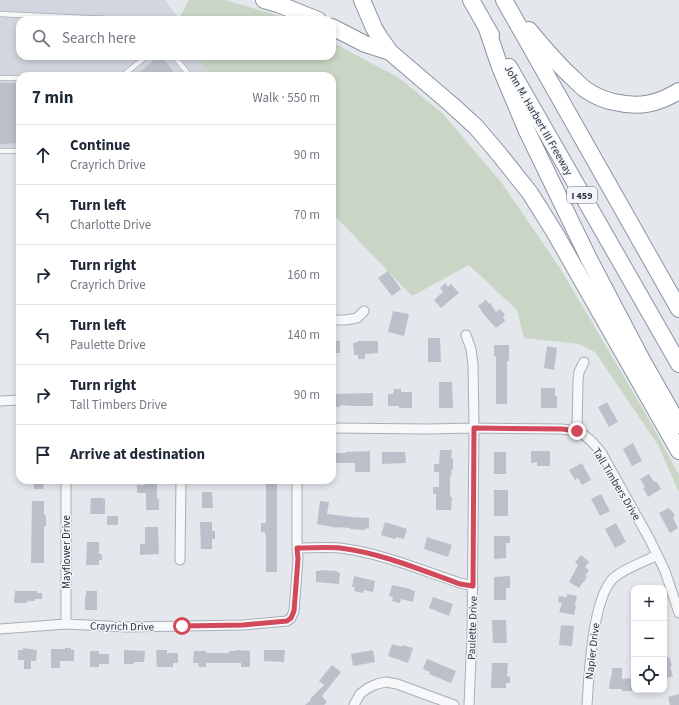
<!DOCTYPE html>
<html lang="en">
<head>
<meta charset="utf-8">
<style>
  body { margin:0; font-family:"Source Sans 3",sans-serif; background:#f6f6f7; color:#1f2937 }
  .controls { position:absolute; right:12px; bottom:12px; display:grid; overflow:hidden; border-radius:8px; box-shadow:0 2px 6px #0003 }
  .controls button { width:36px; height:36px; display:grid; place-items:center; padding:0; border:0; border-bottom:1px solid #e0e1e3; background:#fff; color:#1f2937; font:20px sans-serif }
  .stop { position:absolute; width:12px; height:12px; margin:-9px; border:3px solid #d1495b; border-radius:50%; background:#fff }
  .stop.end { background:#d1495b; border-color:#fff; box-shadow:0 1px 4px #0008 }
  .list { margin:0; padding:0; list-style:none }
  h2 { display:flex; justify-content:space-between; align-items:center; height:52px; margin:0; padding:0 16px; font-size:17px }
  h2 small { font-size:13px; font-weight:400; color:#747a83 }
  .list li { display:grid; grid-template-columns:26px 1fr auto; gap:12px; align-items:center; box-sizing:border-box; height:60px; padding:0 16px; border-top:1px solid #e0e1e3 }
  .list b { display:block; font-size:15px; white-space:nowrap }
  .list p { margin:0; font-size:13px; white-space:nowrap; color:#747a83 }
  .list em { font-size:13px; font-style:normal; color:#747a83 }
  .icon { flex:none; width:22px; height:22px; fill:none; stroke:currentColor; stroke-width:2; stroke-linecap:round; stroke-linejoin:round }
  .map { position:relative; flex:none; width:679px; height:705px; overflow:hidden }
  .search { position:absolute; background:#fff; box-shadow:0 2px 6px #0003; left:16px; top:16px; width:320px; height:44px; display:flex; align-items:center; gap:10px; box-sizing:border-box; padding:0 14px; border-radius:12px; color:#747a83; font-size:15px }
  .panel { position:absolute; background:#fff; box-shadow:0 2px 6px #0003; left:16px; top:72px; width:320px; height:412px; border-radius:12px }
  .map>svg:first-child { display:block }
  .built { fill:#d2d6de }
  .green { fill:#c9d6c5 }
  .building { fill:#bbc0ca }
  .lines { fill:none; stroke-linecap:round; stroke-linejoin:round }
  .lane-casing { stroke:#a9aeb7; stroke-width:6 }
  .street-casing { stroke:#a9aeb7; stroke-width:11 }
  .highway-casing { stroke:#8b94a3; stroke-width:18 }
  .lane { stroke:#f7f8fa; stroke-width:4.5 }
  .street { stroke:#f7f8fa; stroke-width:9 }
  .highway { stroke:#fff; stroke-width:16 }
  .route { stroke:#d1495b; stroke-width:5 }
  .labels { text-anchor:middle; stroke-width:3; stroke-linejoin:round; paint-order:stroke }
  .shield { fill:#f4f6f9; stroke:#676e7b; stroke-width:1 }
  .shield-label { font-size:10px; font-weight:bold; fill:#2b3445 }
  .street-label { font-size:11px; fill:#2b3445; stroke:#f4f6f9 }
</style>
</head>
<body>
<div class="map">
<svg width="679" height="705" viewBox="0 0 679 705">
  <rect width="100%" height="100%" fill="#e4e7ec"/>
  <path class="built" d="M0,0H165L180,20H20V56H205L220,76H20V153H0Z"/>
  <path class="green" d="M189,0H225L287,18L291,20H178Z
    M332,42L399,78L443,114L501,182L560,268L651,423L679,475V492L658,445L595,352L579,344L524,338L517,310L469,265L412,296L332,213V76H212L197,56H332Z"/>
  <path class="building" d="M159,56H162L176,76H135Z
    M0,83H20V143L0,144Z
    M388,271L401,289L392,296L378,278Z
    M445,283L448,287L451,284L459,293L441,308L434,300L443,292L440,288Z
    M486,300L489,304L490,303L496,312L500,309L505,315L503,317L505,321L496,328L481,311H482L478,306Z
    M393,311L409,314L404,336L388,332Z
    M428,338H440L441,362H428Z
    M332,341H340V353H332Z
    M358,341H378V353L365,354V359H358V355H354L353,343L358,342Z
    M494,345H509V361H507V404H496V357L494,356Z
    M547,346L557,348L554,370L544,368Z
    M439,382H452L453,408H439Z
    M541,388H555V396H557V408H541Z
    M394,389H401V392H412V408H399V406H388V394H393Z
    M373,393V406H353L340,405V407H332V394Z
    M607,402L618,422L609,427L598,407Z
    M633,443L642,461L632,466L623,449Z
    M440,450H452L451,458H453V469H452L451,476H450V497H452L451,510H436V494H433V487H439V472H434V464H439Z
    M370,451V472H355V463H332V453H346V452Z
    M531,451H550V466H537V462L531,463Z
    M382,452H405L406,463L382,464Z
    M494,452H506V474H494Z
    M582,463L591,480L582,485L578,478L575,480L569,470Z
    M649,474L654,482L656,481L661,489L648,497L643,488L645,487L640,479Z
    M34,480H44L43,489H34Z
    M266,483H277V572H266V535H265V532H261V523H266Z
    M145,484H157V499H159V510H146V493H137V485H145Z
    M494,490H508V516H494Z
    M202,492H212L213,508H202Z
    M601,494L610,511L600,516L591,499Z
    M91,498H103V499H105V514H90Z
    M32,501H44V515H46V526H44V563H31Z
    M320,501L329,502L327,514L352,517L369,518V529L365,528V530L350,529V528L337,527V528L317,524Z
    M669,508L671,511H672L675,516L673,518L678,528L670,533L659,513Z
    M107,516H118V525H107Z
    M200,522H212V531H215V539H212V549H201Z
    M385,522L407,529L404,539L396,537L395,539L381,535Z
    M616,523L626,542L615,548L605,529Z
    M145,527H158L159,554L140,555V544H145Z
    M494,536H510V543H506V558L494,559Z
    M427,537L452,545L448,557L424,549Z
    M87,542H99V554H102V560H99V565H86Z
    M581,555L589,562L585,567L589,570L585,576L587,577L584,582H583L579,588L569,582L578,565L575,562Z
    M320,570L337,571V572L340,573L339,584L316,582V571H320Z
    M354,576L375,581L373,592L364,590L363,593L354,591L355,587H352Z
    M510,576V588H506V600H494V577Z
    M392,585L411,589V590L415,591L413,602L401,599L400,603L392,601L393,597L389,596Z
    M15,591H37V593H42V599H35V601H27V603H14Z
    M86,591H97V610H85V597H86Z
    M567,594L577,596L575,605L576,606L574,615L559,612L562,603L558,602L559,596L567,597Z
    M433,597L453,604L449,616L429,608Z
    M492,620H506L507,643H493Z
    M561,625L574,626L572,646L559,645Z
    M392,644L402,647V645L413,648L408,663L388,656Z
    M23,648L37,650L36,661H31V669H24V660H18V650H23Z
    M65,648H71V650H74V661H60V668H51V649H65Z
    M124,650L145,651L144,662H134V664H124Z
    M156,650H167V653H178V663H173V667H157Z
    M236,650L250,651V667H241V663H206V667H199L198,663H193L194,651H206V653H229V651H236Z
    M264,650H285L284,662L264,661Z
    M373,650L375,662L353,666L351,654Z
    M90,651H99V654H109V664H99V667H90Z
    M664,652H665L667,657H669L672,666L670,667L673,676L664,679Z
    M427,659L456,671L451,683L429,674L430,672L423,669Z
    M492,663H508L507,676L510,677V683H506V688H491Z
    M332,665L341,672L322,696L327,702L324,705H305L311,700L310,699L324,685L319,681Z
    M612,668H622V679L632,678V691H622V689H609L610,679H611V675H612Z
    M679,694V705H670L668,697Z"/>
  <g class="lines">
    <defs>
      <path id="lane" d="M0,14L132,20
        M174,56L190,76
        M122,76L147,56
        M0,78H20
        M0,151H20"/>
      <path id="street" d="M332,320H345L357,318L364,311
        M466,335L471,349L473,364L474,428L472,636L469,705
        M0,401L20,400
        M332,428L428,429L474,428L562,429C567,430 571,430 576,431C586,434 594,444 601,452L650,540L665,571L679,613
        M577,431L578,381L579,372L584,362
        M66,480V624
        M297,548C311,548 326,547 340,548C381,553 421,570 460,583L473,586
        M180,560L181,480
        M0,629L66,624L127,627L182,626L243,625L287,621L291,618L294,611L298,559L297,548V480
        M354,705L360,694L368,688L377,684L386,682L397,684L454,705
        M587,705C589,676 592,593 616,576C628,567 644,562 657,555"/>
      <path id="highway" d="M264,0L278,4L318,20
        M362,0L374,28L380,38L390,52L452,105L476,127L499,154L530,193L555,233L679,451
        M471,0L491,35
        M504,0L679,309
        M486,26L500,67L526,129L589,259L643,362L679,425
        M332,27L365,44L390,52
        M529,30C543,47 558,65 575,80C578,83 582,87 586,90C595,96 604,100 614,102C639,108 658,104 679,91
        M509,67L679,364"/>
    </defs>
    <use href="#lane" class="lane-casing"/>
    <use href="#street" class="street-casing"/>
    <use href="#highway" class="highway-casing"/>
    <use href="#lane" class="lane"/>
    <use href="#street" class="street"/>
    <use href="#highway" class="highway"/>
  </g>
  <g class="lines">
    <path class="route" d="M182,626L243,625L287,621L291,618L294,611L298,559L297,548C311,548 326,547 340,548C381,553 421,570 460,584L473,586L474,428L562,429L577,431"/>
  </g>
  <g class="labels">
    <rect class="shield" x="567" y="187" width="30" height="16" rx="3"/>
    <g class="shield-label">
      <text x="582" y="199">I 459</text>
    </g>
    <g class="street-label">
      <text transform="translate(539 120) rotate(60)" y="4">John M. Harbert III Freeway</text>
      <text transform="translate(617 484) rotate(59)" y="4">Tall Timbers Drive</text>
      <text transform="translate(66 552) rotate(-90)" y="4">Mayflower Drive</text>
      <text transform="translate(122 626) rotate(1)" y="4">Crayrich Drive</text>
      <text transform="translate(472 628) rotate(-88)" y="4">Paulette Drive</text>
      <text transform="translate(592 651) rotate(-83)" y="4">Napier Drive</text>
    </g>
  </g>
</svg>
<div class="controls">
<button>+</button>
<button>−</button>
<button><svg class="icon" aria-label="locate" viewBox="0 0 24 24"><circle cx="12" cy="12" r="6"/><path d="M12 2v4M12 18v4M2 12h4M18 12h4"/></svg></button>
</div>
<div class="stop" style="left:182px;top:626px"></div>
<div class="stop end" style="left:577px;top:431px"></div>
<div class="search"><svg class="icon" aria-label="search" viewBox="0 0 24 24"><circle cx="10" cy="10" r="6"/><path d="M15 15l6 6"/></svg>Search here</div>
<section class="panel">
<h2>7 min<small>Walk · 550 m</small></h2>
<ul class="list">
<li><svg class="icon" aria-label="ahead" viewBox="0 0 24 24"><path d="M12 20V5M6 11l6-6 6 6"/></svg><div><b>Continue</b><p>Crayrich Drive</p></div><em>90 m</em></li>
<li><svg class="icon" aria-label="left" viewBox="0 0 24 24"><path d="M17 20v-9H6M10 6l-5 5 5 5"/></svg><div><b>Turn left</b><p>Charlotte Drive</p></div><em>70 m</em></li>
<li><svg class="icon" aria-label="right" viewBox="0 0 24 24"><path d="M7 20v-9h11M14 6l5 5-5 5"/></svg><div><b>Turn right</b><p>Crayrich Drive</p></div><em>160 m</em></li>
<li><svg class="icon" aria-label="left" viewBox="0 0 24 24"><path d="M17 20v-9H6M10 6l-5 5 5 5"/></svg><div><b>Turn left</b><p>Paulette Drive</p></div><em>140 m</em></li>
<li><svg class="icon" aria-label="right" viewBox="0 0 24 24"><path d="M7 20v-9h11M14 6l5 5-5 5"/></svg><div><b>Turn right</b><p>Tall Timbers Drive</p></div><em>90 m</em></li>
<li><svg class="icon" aria-label="arrive" viewBox="0 0 24 24"><path d="M6 21V4h12l-3 4 3 4H6"/></svg><div><b>Arrive at destination</b></div></li>
</ul>
</section>
</div>
</body>
</html>
